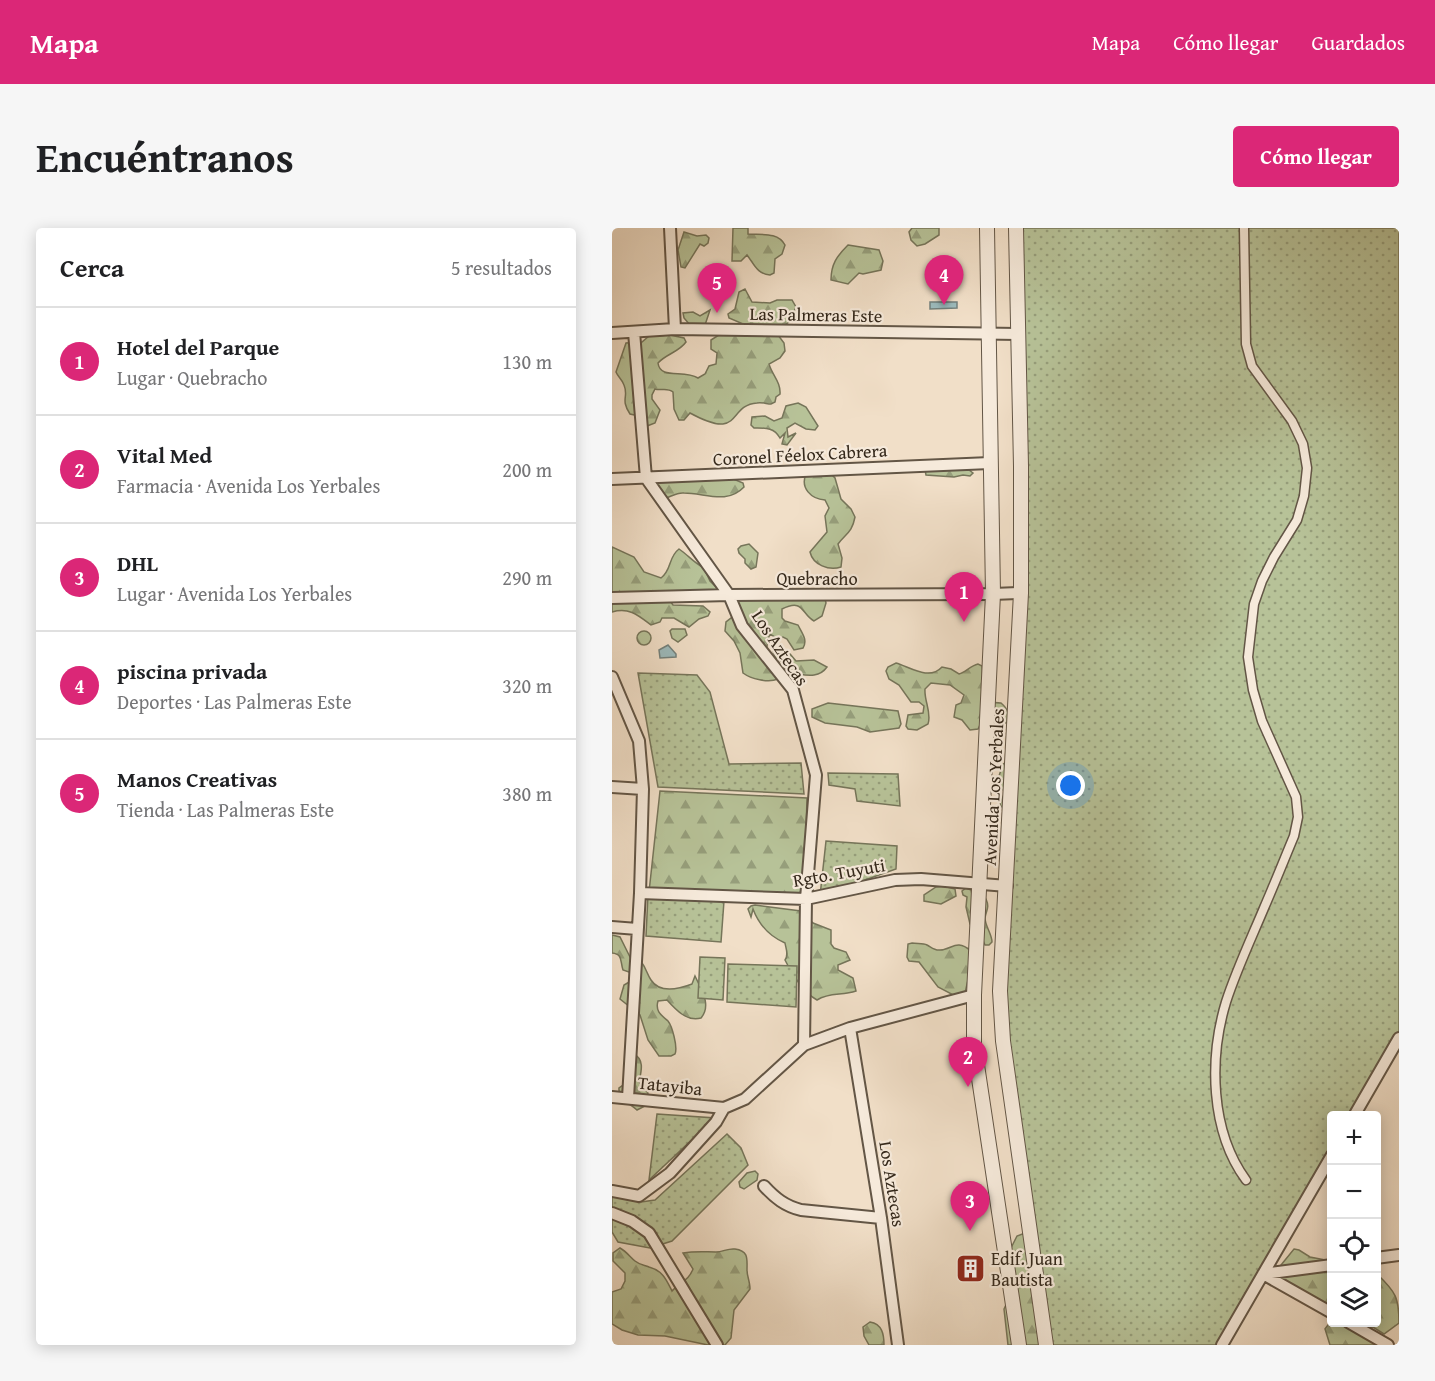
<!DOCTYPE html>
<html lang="es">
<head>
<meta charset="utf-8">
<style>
  body { margin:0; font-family:"Gentium Book Plus",serif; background:#f6f6f6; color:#202124 }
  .controls { position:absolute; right:18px; bottom:18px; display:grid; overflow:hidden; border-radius:6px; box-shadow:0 3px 15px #0003 }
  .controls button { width:54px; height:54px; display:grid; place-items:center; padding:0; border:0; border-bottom:2px solid #e0e0e0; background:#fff; color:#202124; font:30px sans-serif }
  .you { position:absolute; left:459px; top:558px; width:21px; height:21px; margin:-15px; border:4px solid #fff; border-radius:50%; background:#1a73e8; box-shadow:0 0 0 9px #1a73e833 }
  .badge { display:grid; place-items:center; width:39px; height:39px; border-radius:50%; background:#db2777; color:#fff; font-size:20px; font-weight:700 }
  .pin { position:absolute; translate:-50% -50px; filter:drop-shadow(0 2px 3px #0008) }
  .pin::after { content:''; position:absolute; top:32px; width:21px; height:18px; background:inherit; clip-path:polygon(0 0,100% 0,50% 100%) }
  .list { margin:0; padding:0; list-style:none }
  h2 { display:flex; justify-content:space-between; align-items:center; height:78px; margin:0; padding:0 24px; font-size:26px }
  h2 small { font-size:20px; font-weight:400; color:#757577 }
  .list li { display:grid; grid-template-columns:39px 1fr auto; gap:18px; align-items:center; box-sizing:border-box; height:108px; padding:0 24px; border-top:2px solid #e0e0e0 }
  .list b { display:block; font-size:22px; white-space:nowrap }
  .list p { margin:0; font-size:20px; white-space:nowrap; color:#757577 }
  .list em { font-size:20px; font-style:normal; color:#757577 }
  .icon { flex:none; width:33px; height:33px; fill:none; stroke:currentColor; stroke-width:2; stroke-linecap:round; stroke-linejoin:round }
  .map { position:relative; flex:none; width:787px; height:1117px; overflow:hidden; border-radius:6px }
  header { display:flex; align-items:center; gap:36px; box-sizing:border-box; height:84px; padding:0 30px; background:#db2777; color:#fff }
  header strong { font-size:28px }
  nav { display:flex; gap:33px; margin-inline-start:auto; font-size:21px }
  .intro { display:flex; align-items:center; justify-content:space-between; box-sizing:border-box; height:144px; padding:0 36px }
  h1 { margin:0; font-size:42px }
  .button { padding:15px 27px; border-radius:6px; background:#db2777; color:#fff; font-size:21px; font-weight:700 }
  main { display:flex; gap:36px; padding:0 36px }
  aside { flex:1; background:#fff; border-radius:6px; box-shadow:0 3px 15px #0003 }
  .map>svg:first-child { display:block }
  .forest { fill:url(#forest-firs); stroke:#76755a; stroke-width:1.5 }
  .park { fill:url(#park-dots); stroke:#76755a; stroke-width:1.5 }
  .water { fill:#9cbbbd; stroke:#72807c; stroke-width:1.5 }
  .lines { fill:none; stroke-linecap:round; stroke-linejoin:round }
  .pedestrian-casing { stroke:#635646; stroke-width:11 }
  .minor-casing { stroke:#635646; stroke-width:14 }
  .tertiary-casing { stroke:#635646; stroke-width:16 }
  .pedestrian { stroke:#f6eadb; stroke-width:8 }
  .minor { stroke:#f6eadb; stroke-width:10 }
  .tertiary { stroke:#f6eadb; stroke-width:14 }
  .labels { text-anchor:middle; stroke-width:4.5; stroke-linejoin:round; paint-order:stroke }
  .street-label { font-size:18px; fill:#34281b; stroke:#f6eadb }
  .poi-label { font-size:18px; fill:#34281b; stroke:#f6eadb; text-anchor:start }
</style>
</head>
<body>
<header>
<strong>Mapa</strong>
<nav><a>Mapa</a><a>Cómo llegar</a><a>Guardados</a></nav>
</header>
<div class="intro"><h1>Encuéntranos</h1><a class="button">Cómo llegar</a></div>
<main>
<aside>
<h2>Cerca<small>5 resultados</small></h2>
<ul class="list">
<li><span class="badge">1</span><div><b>Hotel del Parque</b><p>Lugar · Quebracho</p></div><em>130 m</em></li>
<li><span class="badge">2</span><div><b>Vital Med</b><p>Farmacia · Avenida Los Yerbales</p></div><em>200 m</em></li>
<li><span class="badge">3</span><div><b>DHL</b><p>Lugar · Avenida Los Yerbales</p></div><em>290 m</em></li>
<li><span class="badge">4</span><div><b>piscina privada</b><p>Deportes · Las Palmeras Este</p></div><em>320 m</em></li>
<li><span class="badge">5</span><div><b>Manos Creativas</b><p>Tienda · Las Palmeras Este</p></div><em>380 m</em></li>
</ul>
</aside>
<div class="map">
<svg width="787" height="1117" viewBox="0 0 787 1117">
  <defs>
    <pattern id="forest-firs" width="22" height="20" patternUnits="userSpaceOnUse" patternTransform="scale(1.5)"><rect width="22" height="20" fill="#b7c298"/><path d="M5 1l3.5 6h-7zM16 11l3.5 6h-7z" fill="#969e7b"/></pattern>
    <pattern id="park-dots" width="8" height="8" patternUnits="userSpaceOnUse" patternTransform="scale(1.5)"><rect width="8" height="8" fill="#b7c298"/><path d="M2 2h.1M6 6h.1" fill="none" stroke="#969e7b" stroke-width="1.8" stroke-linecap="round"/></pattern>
  </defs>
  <rect width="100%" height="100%" fill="#f1dfc8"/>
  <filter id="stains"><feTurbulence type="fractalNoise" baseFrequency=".00333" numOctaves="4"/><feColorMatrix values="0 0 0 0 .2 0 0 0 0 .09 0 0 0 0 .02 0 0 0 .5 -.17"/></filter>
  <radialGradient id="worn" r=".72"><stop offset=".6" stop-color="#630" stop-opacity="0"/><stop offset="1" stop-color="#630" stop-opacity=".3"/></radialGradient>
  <path class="forest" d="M121,0H136V6C150,7 166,4 173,17L170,26L163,31L162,45L158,47C145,46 142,36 135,27L129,33H120Z
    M300,0H327V7L313,16L305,18L299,12L297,4Z
    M72,4L85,8L94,7L97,10L96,15L92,18L88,16L73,40L69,39L66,22Z
    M236,17L267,22L271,33L269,42L251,46L247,45L236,56L219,52C219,36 225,28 236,17Z
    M133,61L140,74L158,75L165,72H180L184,79L177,94L170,99H138L117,90L116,86L123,81L127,64Z
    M98,82L93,97H78L72,90L71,85L81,84L88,88Z
    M108,103L166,107L172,115L173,123L168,130L157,136C160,147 169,154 168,166L164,169L163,174L159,176C155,176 150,174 145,175C115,177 131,214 78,185L72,192H67L62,181L61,164C55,159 49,163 43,161L40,167V171L48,182L43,195L35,198L27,188L18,186C8,171 17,169 12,157C10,151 6,149 4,144L14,115L30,114L37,108L58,107L72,110L74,114C67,124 54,126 46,135C48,152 72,141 86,150L93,146L97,138L104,136L105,125L99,121V112L107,107Z
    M186,175L194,179L206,198L203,202L194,201L183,195L175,200L176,209L184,205L175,217L170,216L173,205L168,210C162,199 153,200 142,200L139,197L140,189L153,188L162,193L170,190L174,178Z
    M330,241L357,242L361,245L358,248L351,247L342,249L314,247L313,242Z
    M194,246L220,247L223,250L229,271L239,281L243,289C240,305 234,305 226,316L230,330L229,339C217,343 201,337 198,324L215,304L213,288L217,280L213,272C199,271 188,260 194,246Z
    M110,250H119L131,255L132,259C115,277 93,265 72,265C66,264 60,268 54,270L37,252H102Z
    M137,316L146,325L144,339L139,341L133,335V331L127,325L126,321L129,318Z
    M0,319L22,329L32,344L49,350C60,342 56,329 67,321C76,327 82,335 92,340L98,353L105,360L106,364L58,373L61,377L91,378L98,384L96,388L87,391L77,399L62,390H50L48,394L39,397C26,387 17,379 0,384Z
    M126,370H213L214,375L210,388L202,393C189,386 192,370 170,381V390L173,393L186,397C190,405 196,412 191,420L182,422L175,411L171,409L166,411L158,406C150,422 159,435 166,451C156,455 139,451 131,445L128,425L122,413L113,403L114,394L124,386Z
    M60,401H73L75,407L66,414L60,410L58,403Z
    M25 410a7 7 0 1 1 14 0a7 7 0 1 1-14 0Z
    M166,422L178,426L184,433L202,432L215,439C208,449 197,448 187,446L185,450H180C174,444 174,433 164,431L161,423Z
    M284,435C298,439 317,453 330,439L339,441L347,446C354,444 358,438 366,436L370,438C373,455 362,475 389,475C396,481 397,485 396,494L383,499L369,495L366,501L358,502L350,492L342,489L344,477L349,475L352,467L338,457L319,455L313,461C312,473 320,485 316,496L305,502L296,501L294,498L296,487L311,485L312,478L307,474H299L287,457L277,451L274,443L276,439Z
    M216,475L286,483L289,496L287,500L258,504L245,499L213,495L200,489V481Z
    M395,534L393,585L388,576L393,564L390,561L381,562L377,560L378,550L387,548L391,536Z
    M48,563L195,570L192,671L37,664Z
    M331,658L343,661L344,668L329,676L312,673V667L324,659Z
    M354,660L359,662L361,671L365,673L374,671C378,680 374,682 373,690C373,698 380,706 380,714L377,717H373L366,701L358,696L354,679L355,669L351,667L350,663Z
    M143,677L189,683L201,695L219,702V716L222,720L234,724L238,732L226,737V742L241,750L244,763C230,768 218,764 205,772C192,765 179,745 173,732C177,727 174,721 173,715C157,708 147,697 141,681L139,689L136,681L139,678Z
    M0,707L8,709L18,729L30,735C34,740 35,746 39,752C48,766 67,761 80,756L83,748C89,761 100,777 89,790C75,794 64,782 55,772L46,773C43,783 49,787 56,793C60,798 66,819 63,826L59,828H47L36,812L28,787L8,771L12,757L19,753L20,745L11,742C8,733 11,726 0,725Z
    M300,715C305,716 311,715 315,717C319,719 323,723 328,722C340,722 344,710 359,723L358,743L353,765L345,769L326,759L307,734L297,733L295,729L296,716Z
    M22,826C33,832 29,844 27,854L36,865L33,878L25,882C18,875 6,872 7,860L14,855Z
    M143,943L146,946L145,952L132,961L128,959L127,954L135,945Z
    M413,1005L446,1117H396L392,1081L398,1068L399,1020L405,1008Z
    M8,1020C15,1024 18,1029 23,1033C28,1037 32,1037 37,1039C51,1043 54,1051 60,1063C68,1053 76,1054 81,1041L71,1025C83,1023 93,1024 104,1024C111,1024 116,1020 123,1021C137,1023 135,1031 135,1042C135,1048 138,1054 138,1061L122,1082L119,1110L113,1117H96L53,1108L26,1107L10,1102L0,1096V1064L9,1061L13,1053V1045L1,1033V1025Z
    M682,1021L687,1022L698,1029L719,1033V1089L667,1050L665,1042Z
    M765,1046C784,1064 787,1070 787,1095L772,1106L761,1099L756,1100L769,1117H718L713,1101L716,1097L724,1096V1095L764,1094Z
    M258,1094C270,1096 272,1106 272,1117H257L252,1108L251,1099Z"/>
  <path class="park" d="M404,0H787V810L742,887L720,888L719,927L610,1117H434L391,813L409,365Z
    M26,445L85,447L98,464L117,536L189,535L192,566L46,559Z
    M216,545L286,546L288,578L245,573L243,561L217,557Z
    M214,613L285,618L284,641L208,668Z
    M36,667L112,673L109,714L34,708Z
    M88,729L113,730L111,772L86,770Z
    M116,736L185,738L184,779L115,774Z
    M45,886L103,890L37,952Z
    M115,906L129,920L136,937L60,1013L38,1020L6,1014L0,1004V968L29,974L43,972Z"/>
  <path class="water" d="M318,74H345V80L318,81Z
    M56,417L64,426V429L48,430L47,422Z"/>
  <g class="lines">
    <defs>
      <path id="pedestrian" d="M632,0L634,116L640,138L680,193L691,216L695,240L692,268L685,292L662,329L650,353L642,376L636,429L641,462L650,493L684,569L686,589L682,608C672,632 662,657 652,680C639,711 624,743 614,774C597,830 598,903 634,952"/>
      <path id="minor" d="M58,0L63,101
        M22,104L34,250L117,367L130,398L181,462L204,547L194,671L192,817
        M0,105L63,101L407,106
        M0,251L378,235
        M0,370L117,367L381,366L409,365
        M0,449L27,513L31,561L28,665L16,870
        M0,559L31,561
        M28,665L194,671L283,652L309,651L395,658
        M0,699L25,701
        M238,800L269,990L286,1117
        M0,869L112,880
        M742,888L787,810
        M152,958C163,970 173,978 189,982L269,990
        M0,963L27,968L58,945L104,894L112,880L133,871L192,817L238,800L362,767
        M0,985L20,993L37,1005L105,1117
        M764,1030L787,1027
        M651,1046L720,1085
        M651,1046L720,1037
        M736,1094L776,1117
        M610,1117L720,927"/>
      <path id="tertiary" d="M375,0L381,366L362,767V817L407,1117
        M404,0L409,238V365L388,763L391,813L434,1117"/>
    </defs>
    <use href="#pedestrian" class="pedestrian-casing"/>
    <use href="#minor" class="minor-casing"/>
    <use href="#tertiary" class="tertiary-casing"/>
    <use href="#pedestrian" class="pedestrian"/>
    <use href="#minor" class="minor"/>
    <use href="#tertiary" class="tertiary"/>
  </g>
  <defs>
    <symbol id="building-square" viewBox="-11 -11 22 22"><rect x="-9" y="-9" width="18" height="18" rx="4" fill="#8f2418" stroke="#f6eadb"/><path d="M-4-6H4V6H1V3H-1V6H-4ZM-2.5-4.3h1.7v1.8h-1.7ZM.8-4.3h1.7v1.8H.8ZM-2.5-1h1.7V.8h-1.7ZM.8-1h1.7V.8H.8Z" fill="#fff"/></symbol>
  </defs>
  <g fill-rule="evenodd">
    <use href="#building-square" x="342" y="1024" width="33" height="33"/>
  </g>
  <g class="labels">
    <g class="street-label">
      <text transform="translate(204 87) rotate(1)" y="6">Las Palmeras Este</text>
      <text transform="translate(188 227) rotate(-3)" y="6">Coronel Féelox Cabrera</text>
      <text x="205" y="357">Quebracho</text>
      <text transform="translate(168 420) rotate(56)" y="6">Los Aztecas</text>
      <text transform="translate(382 559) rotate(-87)" y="6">Avenida Los Yerbales</text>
      <text transform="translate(227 645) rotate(-10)" y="6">Rgto. Tuyuti</text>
      <text transform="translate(58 858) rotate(6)" y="6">Tatayiba</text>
      <text transform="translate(280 956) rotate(81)" y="6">Los Aztecas</text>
    </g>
    <g class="poi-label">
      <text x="379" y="1037">Edif. Juan<tspan x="379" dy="21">Bautista</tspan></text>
    </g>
  </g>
  <rect width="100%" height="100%" filter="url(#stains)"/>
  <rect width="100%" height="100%" fill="url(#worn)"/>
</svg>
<div class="controls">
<button>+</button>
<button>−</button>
<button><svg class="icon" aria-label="locate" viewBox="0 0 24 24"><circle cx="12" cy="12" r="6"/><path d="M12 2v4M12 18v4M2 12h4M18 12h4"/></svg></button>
<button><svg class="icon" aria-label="layers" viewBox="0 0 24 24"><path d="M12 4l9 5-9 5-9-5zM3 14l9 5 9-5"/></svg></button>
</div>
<div class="you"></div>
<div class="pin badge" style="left:352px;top:394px">1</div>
<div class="pin badge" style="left:356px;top:859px">2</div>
<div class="pin badge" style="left:358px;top:1003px">3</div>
<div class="pin badge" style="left:332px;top:77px">4</div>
<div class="pin badge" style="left:105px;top:85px">5</div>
</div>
</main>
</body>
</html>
